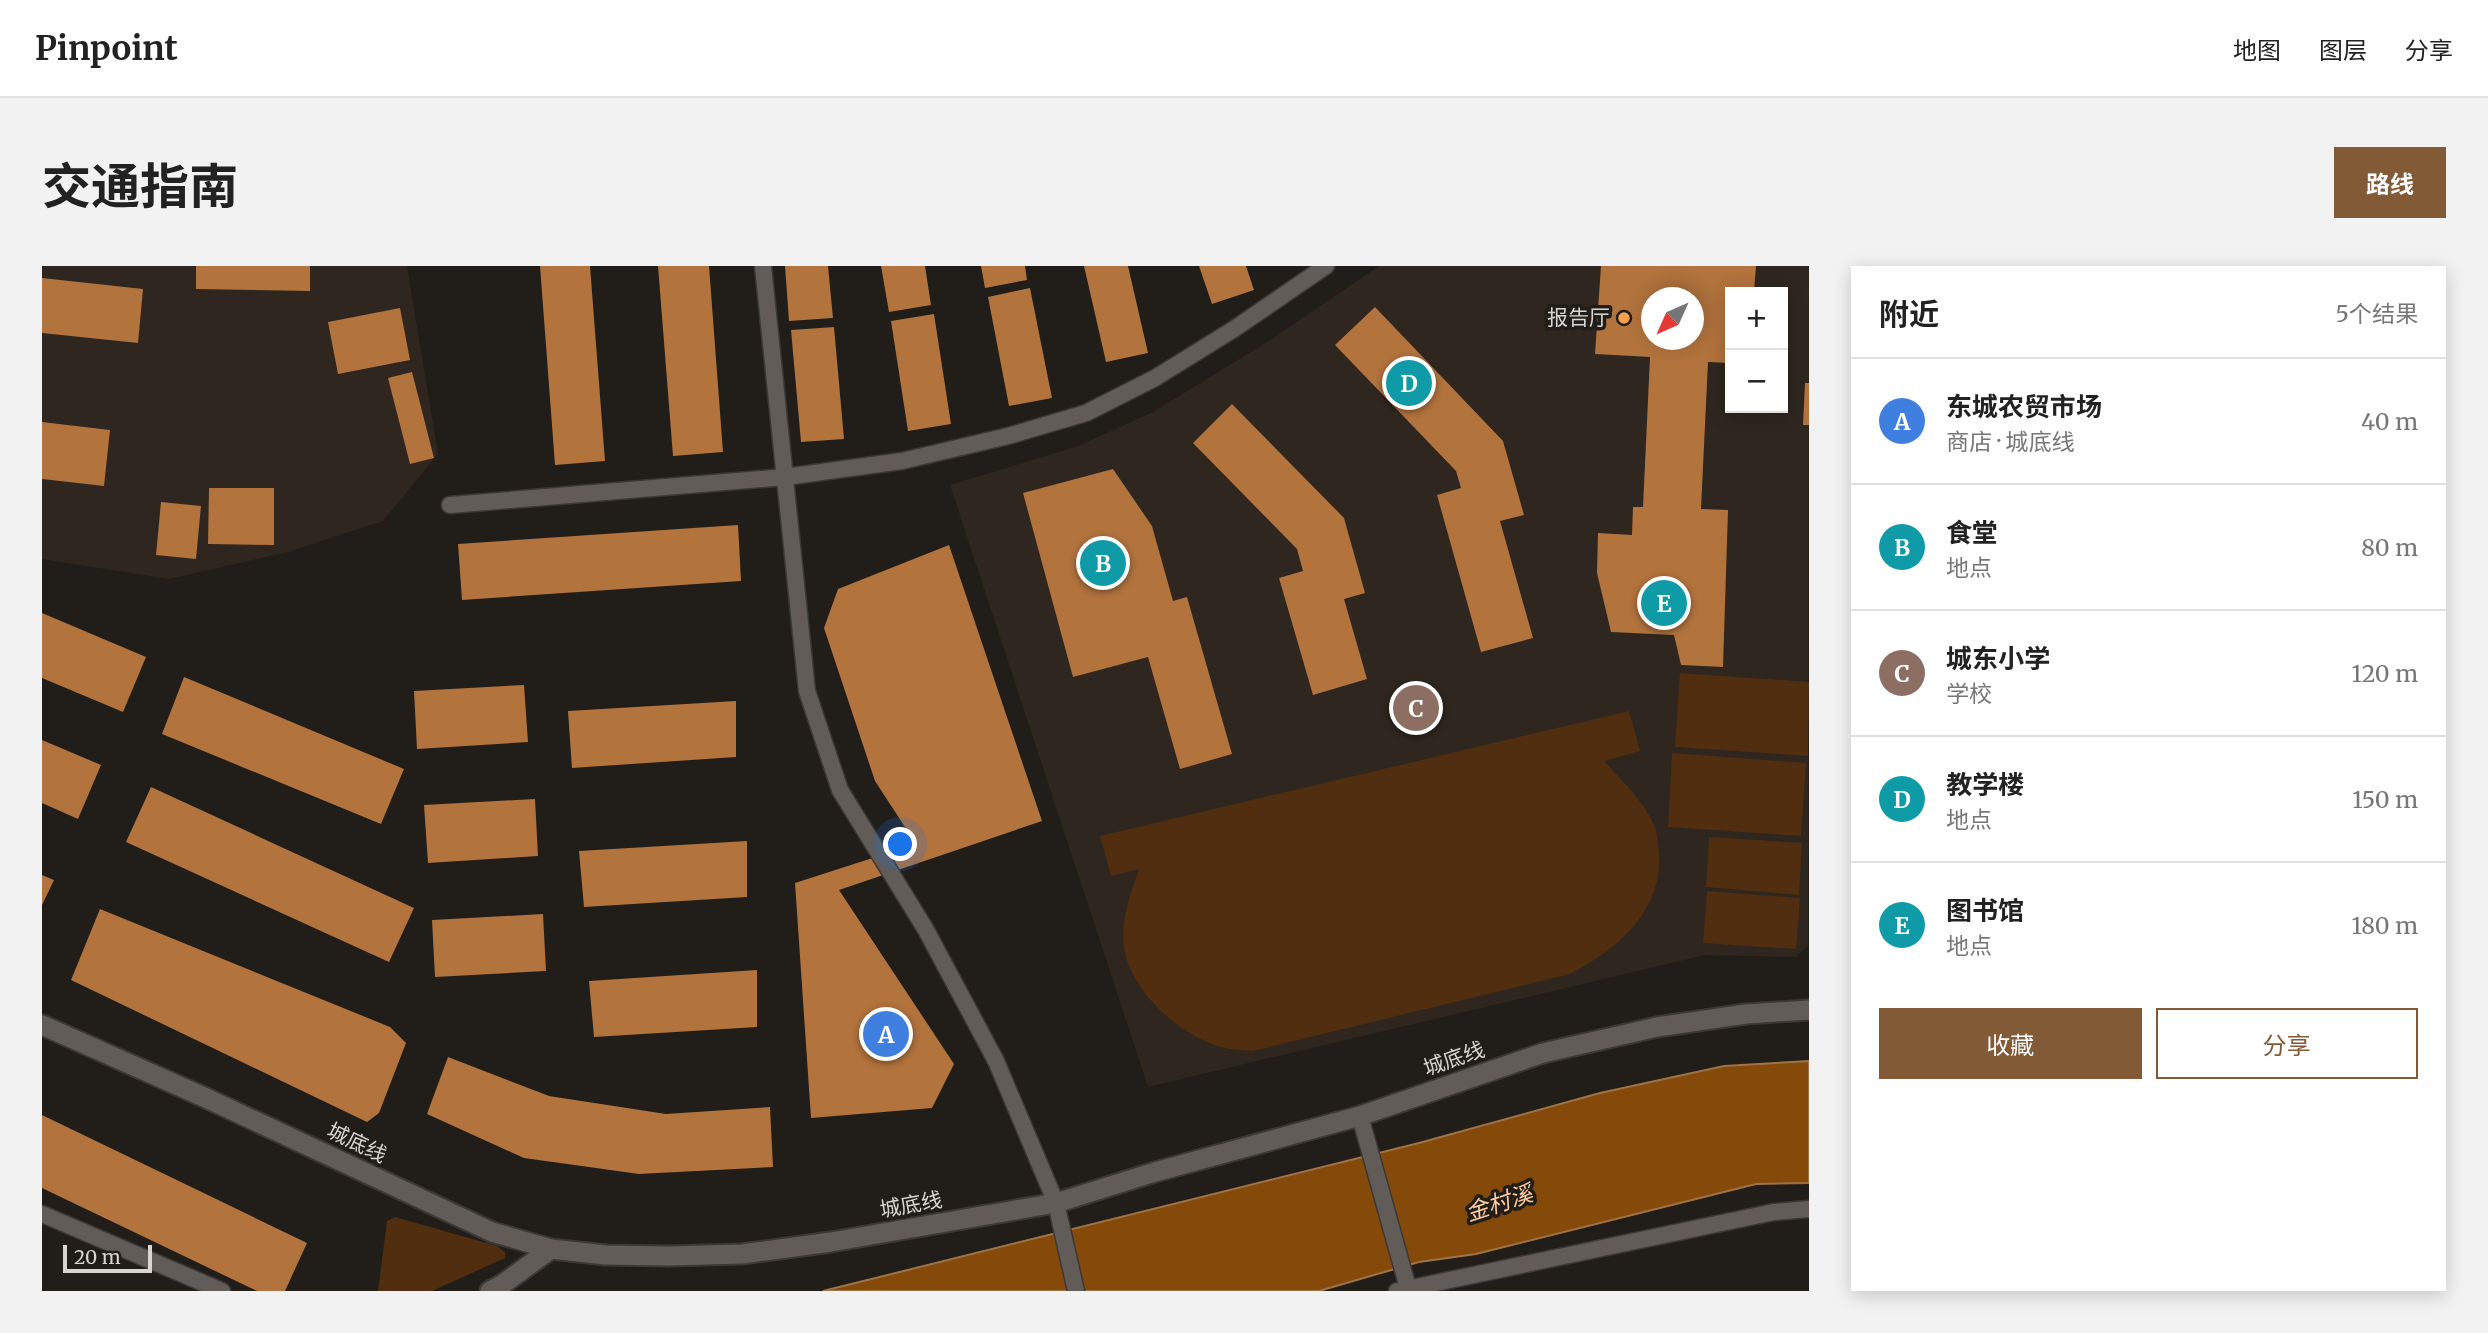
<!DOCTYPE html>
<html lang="zh">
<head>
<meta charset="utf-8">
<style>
  body { margin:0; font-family:Merriweather,"Noto Sans SC",serif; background:#f2f2f2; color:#222 }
  .controls { position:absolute; right:21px; top:21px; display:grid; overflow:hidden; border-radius:0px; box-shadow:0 4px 18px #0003 }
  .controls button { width:63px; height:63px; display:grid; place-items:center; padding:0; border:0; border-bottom:2px solid #e0e0e0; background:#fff; color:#222; font:35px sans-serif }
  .compass { position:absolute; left:1599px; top:21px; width:63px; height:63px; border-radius:50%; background:#fff; box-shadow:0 4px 18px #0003; rotate:225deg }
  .scale { position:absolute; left:21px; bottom:18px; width:89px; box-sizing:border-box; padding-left:7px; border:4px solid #d8d5d3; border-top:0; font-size:19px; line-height:24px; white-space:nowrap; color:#d8d5d3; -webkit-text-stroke:5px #211d19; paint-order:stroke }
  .you { position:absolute; left:859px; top:579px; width:24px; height:24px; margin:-18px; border:5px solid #fff; border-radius:50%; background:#1a73e8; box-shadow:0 0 0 10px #1a73e833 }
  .badge { display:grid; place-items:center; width:46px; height:46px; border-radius:50%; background:#835a36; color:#fff; font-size:23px; font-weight:700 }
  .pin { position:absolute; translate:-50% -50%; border:4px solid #fff; box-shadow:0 2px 7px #0006 }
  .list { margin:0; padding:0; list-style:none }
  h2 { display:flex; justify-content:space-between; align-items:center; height:91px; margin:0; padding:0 28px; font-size:30px }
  h2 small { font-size:23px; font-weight:400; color:#767676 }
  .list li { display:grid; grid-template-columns:46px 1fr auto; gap:21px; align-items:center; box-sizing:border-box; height:126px; padding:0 28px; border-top:2px solid #e0e0e0 }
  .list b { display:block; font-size:26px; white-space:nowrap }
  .list p { margin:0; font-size:23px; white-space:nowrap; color:#767676 }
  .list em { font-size:23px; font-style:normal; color:#767676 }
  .actions { display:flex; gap:14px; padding:21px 28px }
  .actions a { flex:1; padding:16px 0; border:2px solid #835a36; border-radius:0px; text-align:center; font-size:24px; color:#835a36 }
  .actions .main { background:#835a36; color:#fff }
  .map { position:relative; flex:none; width:1767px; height:1025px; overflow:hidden; border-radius:0px }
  header { display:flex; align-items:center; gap:42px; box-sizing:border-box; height:98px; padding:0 35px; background:#fff; border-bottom:2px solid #e0e0e0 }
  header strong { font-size:33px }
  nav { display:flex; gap:38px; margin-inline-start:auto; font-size:24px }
  .intro { display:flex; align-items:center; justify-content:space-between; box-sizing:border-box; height:168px; padding:0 42px }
  h1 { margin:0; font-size:49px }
  .button { padding:18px 32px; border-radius:0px; background:#835a36; color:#fff; font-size:24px; font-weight:700 }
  main { display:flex; gap:42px; padding:0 42px }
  aside { flex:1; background:#fff; border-radius:0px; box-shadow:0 4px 18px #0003 }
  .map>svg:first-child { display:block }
  .built { fill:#2e261f; fill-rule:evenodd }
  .green { fill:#502e0f }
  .water { fill:#85490a; stroke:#9e7346; stroke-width:2 }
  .building { fill:#b2733d; fill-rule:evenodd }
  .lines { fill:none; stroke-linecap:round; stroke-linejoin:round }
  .service-casing { stroke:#3b3836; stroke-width:19 }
  .minor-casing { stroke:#3b3836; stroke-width:23 }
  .secondary-casing { stroke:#3b3836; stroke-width:23 }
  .service { stroke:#615c58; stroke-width:16 }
  .minor { stroke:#615c58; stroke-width:19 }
  .secondary { stroke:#615c58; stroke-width:19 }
  .poi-dot { fill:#fa9f4f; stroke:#211d19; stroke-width:2.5 }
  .labels { text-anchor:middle; stroke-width:7; stroke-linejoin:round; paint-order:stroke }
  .poi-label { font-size:21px; fill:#d8d5d3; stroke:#211d19; text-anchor:end }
  .street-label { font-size:21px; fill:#d8d5d3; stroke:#211d19 }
  .water-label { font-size:23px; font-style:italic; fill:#ffcaa0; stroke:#211d19 }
</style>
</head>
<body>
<header>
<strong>Pinpoint</strong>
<nav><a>地图</a><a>图层</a><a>分享</a></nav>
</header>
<div class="intro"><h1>交通指南</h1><a class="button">路线</a></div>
<main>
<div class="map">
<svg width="1767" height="1025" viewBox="0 0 1767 1025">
  <rect width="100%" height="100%" fill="#211d19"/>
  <path class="built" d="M0,0H365L396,188L341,255L246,286L127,313L0,293Z
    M1337,0H1767L1766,680L1754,691L1663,689L1106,821L908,219L1036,180L1111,146L1222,78ZM1688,26H1741V142H1688ZM1610,32H1652V74H1610Z"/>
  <path class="green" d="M1638,407L1767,416L1766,490L1633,481Z
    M1587,445L1598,485L1562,495C1580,515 1601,534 1612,559C1615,565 1615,573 1616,580C1625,641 1578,682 1528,708L1211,785C1200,784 1189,784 1179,781C1139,770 1092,728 1083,687C1077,658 1088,629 1097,603L1069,610L1058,570Z
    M1630,487L1764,497L1759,570L1626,561Z
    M1667,571L1760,577L1757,629L1664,621Z
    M1665,625L1758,632L1754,683L1661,677Z
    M353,951L455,980L463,986V992L390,1025H336L345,955Z"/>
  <path class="water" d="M1767,795V917L1714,918L1434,988L1377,996L1277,1025H781L1377,877L1558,827L1682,800Z"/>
  <path class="building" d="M154,0H268V25L154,23Z
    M498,0H548L563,195L513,199Z
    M616,0H667L681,186L631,190Z
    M743,0H786L791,52L747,55Z
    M839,0H883L889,39L847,46Z
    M939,0H983L985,14L943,22Z
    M1042,0H1086L1106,87L1064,96Z
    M1157,0H1204L1212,24L1170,38Z
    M1559,0H1714L1712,26H1688V97L1666,96L1659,243L1686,244L1681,401L1639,399L1632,369L1569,366L1555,307L1556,267L1590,269L1591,241H1601L1608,91L1553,88ZM1610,32H1652V74H1610Z
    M0,12L101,23L96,77L0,67Z
    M988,22L1010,132L967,140L946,31Z
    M1333,41L1461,175L1482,249L1458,255L1491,372L1439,386L1395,229L1419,222L1414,205L1293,79Z
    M358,42L368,94L296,108L286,56Z
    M892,48L909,158L866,165L849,55Z
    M792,61L802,173L759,176L749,64Z
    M370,106L392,192L368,198L346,112Z
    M1763,117H1767V159H1761Z
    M1190,138L1302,252L1323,327L1302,333L1325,413L1271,429L1237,312L1261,305L1255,283L1151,177Z
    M0,156L68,164L62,220L0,213Z
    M1071,203L1110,260L1131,335L1145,331L1190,488L1138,503L1106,391L1031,411L981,227Z
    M167,222H232V279L166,278Z
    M119,236L159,240L154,293L114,289Z
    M696,259L699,315L420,334L416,278Z
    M907,279L1000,555L797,624L912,798L890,842L769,852L753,617L874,578L833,515L782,362L796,323Z
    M0,347L104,391L81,446L0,412Z
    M142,411L362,503L339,558L120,468Z
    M482,419L486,476L375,483L372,425Z
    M694,435V491L530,502L526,445Z
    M0,474L59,499L36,553L0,537Z
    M109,521L372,642L347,696L84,576Z
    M493,533L496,590L386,597L382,539Z
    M705,575V631L542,641L537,585Z
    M0,609L12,614L0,639Z
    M58,643L348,761L364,777L337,847L325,856L29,714Z
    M501,648L504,705L393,711L390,654Z
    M715,704V761L552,771L547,715Z
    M406,791L507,830L624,848L728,841L731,901L597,908L482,892L385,848Z
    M0,849L265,977L243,1025H215L0,922Z"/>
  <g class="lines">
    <defs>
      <path id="service" d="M721,0L765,425L798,524L884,664L954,795L1014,937L1034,1025
        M408,239L743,211L860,195L966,170L1044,147L1113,112L1192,63L1284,0
        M1318,850L1366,1022
        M0,948L180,1025
        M1355,1025L1732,946L1767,943"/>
      <path id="minor" d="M448,1025L461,1018L509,983"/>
      <path id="secondary" d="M0,759L164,832L450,966L509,983L564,989L626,990L700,988L789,976L1014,937L1113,906L1318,850L1501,787L1615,761L1704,748L1767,744"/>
    </defs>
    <use href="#service" class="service-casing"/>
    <use href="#minor" class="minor-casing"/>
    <use href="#secondary" class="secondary-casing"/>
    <use href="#service" class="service"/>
    <use href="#minor" class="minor"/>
    <use href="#secondary" class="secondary"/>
  </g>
  <circle class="poi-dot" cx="1582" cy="52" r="7"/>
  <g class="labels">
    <g class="poi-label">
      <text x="1568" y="59">报告厅</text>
    </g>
    <g class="street-label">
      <text transform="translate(1412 793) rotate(-19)" y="7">城底线</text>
      <text transform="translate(315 877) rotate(26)" y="7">城底线</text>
      <text transform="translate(869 939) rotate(-10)" y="7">城底线</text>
    </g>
    <g class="water-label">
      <text transform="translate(1457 937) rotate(-18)" y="8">金村溪</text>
    </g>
  </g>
</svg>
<div class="controls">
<button>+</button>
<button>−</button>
</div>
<svg class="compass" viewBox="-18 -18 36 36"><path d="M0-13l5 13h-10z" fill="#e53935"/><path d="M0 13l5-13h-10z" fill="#767676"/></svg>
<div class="scale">20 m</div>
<div class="you"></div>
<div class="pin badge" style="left:844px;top:768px;background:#3f7fe0">A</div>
<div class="pin badge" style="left:1061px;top:297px;background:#0f9aa8">B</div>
<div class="pin badge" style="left:1374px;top:442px;background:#8d6e63">C</div>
<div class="pin badge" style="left:1367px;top:117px;background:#0f9aa8">D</div>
<div class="pin badge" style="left:1622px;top:337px;background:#0f9aa8">E</div>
</div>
<aside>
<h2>附近<small>5个结果</small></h2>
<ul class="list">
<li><span class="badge" style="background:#3f7fe0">A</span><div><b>东城农贸市场</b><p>商店 · 城底线</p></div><em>40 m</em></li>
<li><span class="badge" style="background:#0f9aa8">B</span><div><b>食堂</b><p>地点</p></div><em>80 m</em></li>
<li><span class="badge" style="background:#8d6e63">C</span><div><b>城东小学</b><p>学校</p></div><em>120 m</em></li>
<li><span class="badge" style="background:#0f9aa8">D</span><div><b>教学楼</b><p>地点</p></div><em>150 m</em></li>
<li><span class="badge" style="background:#0f9aa8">E</span><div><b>图书馆</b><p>地点</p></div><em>180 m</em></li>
</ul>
<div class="actions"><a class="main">收藏</a><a>分享</a></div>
</aside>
</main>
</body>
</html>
